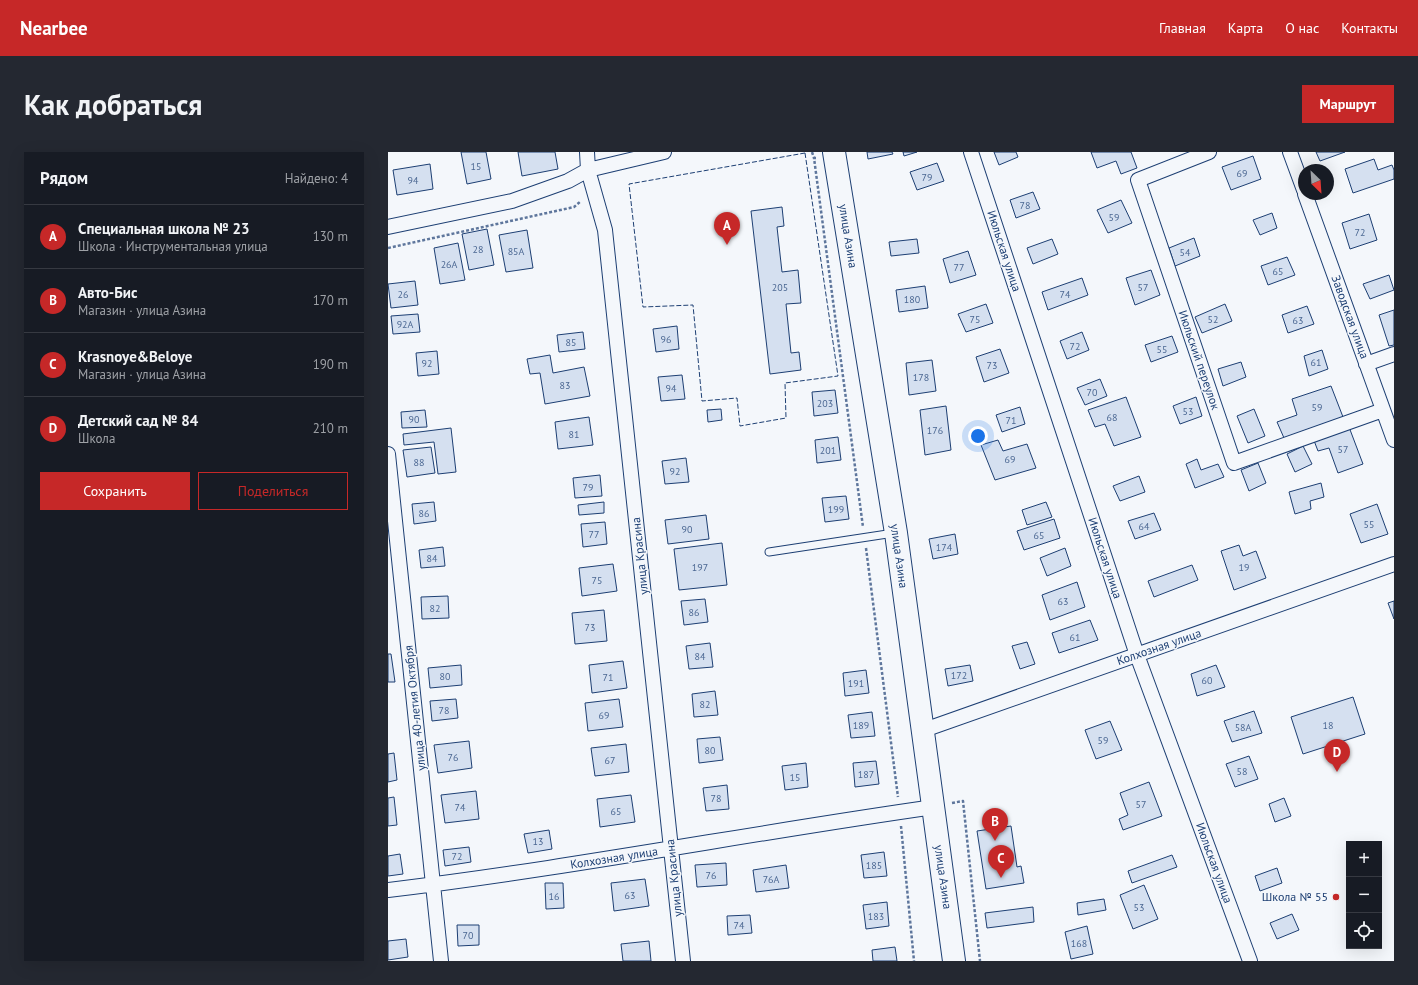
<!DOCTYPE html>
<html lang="ru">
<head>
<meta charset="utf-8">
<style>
  body { margin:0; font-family:"PT Sans",sans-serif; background:#242831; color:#f1f3f6 }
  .controls { position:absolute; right:12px; bottom:12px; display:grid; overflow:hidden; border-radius:0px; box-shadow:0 4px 16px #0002 }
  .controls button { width:36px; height:36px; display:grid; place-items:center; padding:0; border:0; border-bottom:1px solid #363941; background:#171b24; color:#f1f3f6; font:20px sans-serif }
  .compass { position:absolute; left:910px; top:12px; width:36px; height:36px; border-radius:50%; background:#171b24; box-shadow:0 4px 16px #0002; rotate:155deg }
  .you { position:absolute; left:590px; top:284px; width:14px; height:14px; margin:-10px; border:3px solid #fff; border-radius:50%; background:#1a73e8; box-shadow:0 0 0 6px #1a73e833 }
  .badge { display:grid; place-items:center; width:26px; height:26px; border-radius:50%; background:#c62828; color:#fff; font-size:13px; font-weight:700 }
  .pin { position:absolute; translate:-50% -33px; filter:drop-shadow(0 1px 2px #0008) }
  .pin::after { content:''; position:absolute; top:21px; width:14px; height:12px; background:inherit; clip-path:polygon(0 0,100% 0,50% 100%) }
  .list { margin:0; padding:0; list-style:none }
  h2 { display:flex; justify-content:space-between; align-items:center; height:52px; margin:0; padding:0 16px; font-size:17px }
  h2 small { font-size:13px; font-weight:400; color:#9ea1a6 }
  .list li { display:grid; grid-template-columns:26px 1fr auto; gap:12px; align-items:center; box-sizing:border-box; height:64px; padding:0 16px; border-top:1px solid #363941 }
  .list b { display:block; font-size:15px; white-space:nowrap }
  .list p { margin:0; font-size:13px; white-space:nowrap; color:#9ea1a6 }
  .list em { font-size:13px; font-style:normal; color:#9ea1a6 }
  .actions { display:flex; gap:8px; padding:12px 16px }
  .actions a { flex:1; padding:9px 0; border:1px solid #c62828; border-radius:0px; text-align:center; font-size:14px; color:#c62828 }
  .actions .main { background:#c62828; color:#fff }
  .icon { flex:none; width:22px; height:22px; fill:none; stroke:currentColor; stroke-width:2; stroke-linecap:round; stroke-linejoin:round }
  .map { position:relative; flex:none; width:1006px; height:809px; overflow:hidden; border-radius:0px }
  header { display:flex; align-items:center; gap:24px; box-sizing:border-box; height:56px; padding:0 20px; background:#c62828; color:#fff }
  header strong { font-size:19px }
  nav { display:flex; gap:22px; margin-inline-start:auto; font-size:14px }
  .intro { display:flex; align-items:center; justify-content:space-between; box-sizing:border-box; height:96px; padding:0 24px }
  h1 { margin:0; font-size:28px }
  .button { padding:10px 18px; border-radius:0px; background:#c62828; color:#fff; font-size:14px; font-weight:700 }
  main { display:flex; gap:24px; padding:0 24px }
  aside { flex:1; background:#171b24; border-radius:0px; box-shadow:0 4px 16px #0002 }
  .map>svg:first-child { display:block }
  .building { fill:#d5e0f0; stroke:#1d3f73 }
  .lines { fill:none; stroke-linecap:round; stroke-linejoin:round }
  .service-casing { stroke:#1d3f73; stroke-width:9 }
  .minor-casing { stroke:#1d3f73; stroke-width:16 }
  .primary-casing { stroke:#1d3f73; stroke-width:24 }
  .path { stroke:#5e769c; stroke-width:2.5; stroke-dasharray:3 2; stroke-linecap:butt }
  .service { stroke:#f4f7fb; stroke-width:7 }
  .minor { stroke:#f4f7fb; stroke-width:14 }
  .primary { stroke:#f4f7fb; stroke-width:22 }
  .fence { stroke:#1d3f73; stroke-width:1; stroke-dasharray:5 2; stroke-linecap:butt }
  .poi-dot { fill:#c62828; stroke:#f4f7fb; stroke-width:1.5 }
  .labels { text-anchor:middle; stroke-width:3; stroke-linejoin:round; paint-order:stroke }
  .number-label { font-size:10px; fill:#4b6792 }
  .street-label { font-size:12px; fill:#1d3f73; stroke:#f4f7fb }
  .poi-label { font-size:12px; fill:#1d3f73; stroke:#f4f7fb; text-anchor:end }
</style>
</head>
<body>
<header>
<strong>Nearbee</strong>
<nav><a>Главная</a><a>Карта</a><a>О нас</a><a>Контакты</a></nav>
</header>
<div class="intro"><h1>Как добраться</h1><a class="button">Маршрут</a></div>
<main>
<aside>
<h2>Рядом<small>Найдено: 4</small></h2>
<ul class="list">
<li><span class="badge">A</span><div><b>Специальная школа № 23</b><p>Школа · Инструментальная улица</p></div><em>130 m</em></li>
<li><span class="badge">B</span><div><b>Авто-Бис</b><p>Магазин · улица Азина</p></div><em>170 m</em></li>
<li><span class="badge">C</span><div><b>Krasnoye&amp;Beloye</b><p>Магазин · улица Азина</p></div><em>190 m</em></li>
<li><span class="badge">D</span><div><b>Детский сад № 84</b><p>Школа</p></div><em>210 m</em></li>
</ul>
<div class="actions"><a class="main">Сохранить</a><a>Поделиться</a></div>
</aside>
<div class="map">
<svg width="1006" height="809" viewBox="0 0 1006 809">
  <rect width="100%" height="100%" fill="#f4f7fb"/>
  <path class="building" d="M73,0H98L103,27L79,32Z
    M130,0H167L170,17L134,24Z
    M479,0H504L505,2L480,7Z
    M515,0H529L516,4Z
    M606,0H628L630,5L611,13Z
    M703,0H743L749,16L733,22L728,9L709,16Z
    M928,0H957L932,9Z
    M865,4L873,27L843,38L834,15Z
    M986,7L990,18L1004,13L1006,18V27L965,41L957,17Z
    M549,11L556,29L529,38L522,20Z
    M42,12L45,37L9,43L5,18Z
    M645,40L652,57L628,66L622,48Z
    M733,48L744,71L720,81L709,58Z
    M394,55L396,74L389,75L394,120L410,118L413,151L398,152L403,201L411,200L413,218L382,222L363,59Z
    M884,61L889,76L872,83L865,68Z
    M981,62L989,88L962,97L954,71Z
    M99,77L106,113L81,118L74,82Z
    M139,78L145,116L118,120L111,83Z
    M806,86L812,104L787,114L781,96Z
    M529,87L531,101L503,104L501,90Z
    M664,87L670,102L645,112L639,96Z
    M70,91L77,128L52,132L46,96Z
    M580,99L588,123L562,131L555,107Z
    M899,105L907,123L880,133L873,114Z
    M763,118L772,143L747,153L738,126Z
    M1001,123L1006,138L982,147L975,132Z
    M694,126L700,143L660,158L654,140Z
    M27,129L30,153L3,156L0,132Z
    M537,134L540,156L511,160L508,138Z
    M598,152L605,171L578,180L570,162Z
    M837,152L844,169L814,181L807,165Z
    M919,154L926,172L900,181L894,163Z
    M1006,158V193L1001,194L991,163Z
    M30,162L32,180L5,182L3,164Z
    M289,174L291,197L268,200L265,177Z
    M195,180L197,197L171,200L169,183Z
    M694,180L701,198L679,207L672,189Z
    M784,184L790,200L763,210L757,193Z
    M612,197L621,221L596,230L588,205Z
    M934,198L940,217L921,224L916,204Z
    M49,199L51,222L30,224L28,201Z
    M162,203L165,221L196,215L202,244L157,252L152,221L142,222L139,207Z
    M544,208L548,239L521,243L518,211Z
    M853,210L858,225L835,234L830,217Z
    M294,223L297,247L273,249L270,225Z
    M712,227L719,244L697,253L689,236Z
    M943,234L955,265L896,286L889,270L909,263L904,247Z
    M447,238L450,261L426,264L424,240Z
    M738,245L753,285L726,294L717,272L707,275L700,258Z
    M808,245L814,264L792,272L785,254Z
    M558,254L563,298L537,303L532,258Z
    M632,255L637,272L614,280L608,263Z
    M333,257L334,268L320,270L319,258Z
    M866,257L877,284L860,291L849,264Z
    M37,258L39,275L14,276L13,260Z
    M201,265L205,293L170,297L167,270Z
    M961,275L975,312L950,321L941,296L930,299L925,286Z
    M63,276L68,320L50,322L46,290L16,293L15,282Z
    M450,285L453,308L429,311L427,288Z
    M610,288L615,299L639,292L648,316L607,328L593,293Z
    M915,294L924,312L907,320L899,302Z
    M43,295L47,321L19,325L15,298Z
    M298,306L301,330L277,332L274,309Z
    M809,307L813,318L830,312L836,325L807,336L798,312Z
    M870,311L878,331L861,339L853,318Z
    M212,323L214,344L187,346L185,326Z
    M751,324L757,340L732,349L725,334Z
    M933,331L936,345L922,349L923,357L907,362L901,340Z
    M458,344L461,367L437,370L434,346Z
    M46,350L48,369L26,372L24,352Z
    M216,350V361L191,363L190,353Z
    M658,350L664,365L639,373L634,358Z
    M989,352L1000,382L973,391L962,362Z
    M766,361L773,378L747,387L740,369Z
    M318,363L321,387L280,392L277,368Z
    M666,367L672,386L636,398L629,379Z
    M217,370L219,392L195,395L193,372Z
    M567,382L570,402L545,407L541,387Z
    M334,391L339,433L291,438L286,397Z
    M851,393L855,404L868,399L878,426L846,438L833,399Z
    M55,395L57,414L33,416L31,398Z
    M677,396L683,414L659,424L652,406Z
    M225,412L229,439L194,444L191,416Z
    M804,413L810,428L766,445L760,429Z
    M689,430L697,455L662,468L654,443Z
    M60,444L61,466L34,467L33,445Z
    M317,447L320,470L296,473L293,449Z
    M1006,449V467L1000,451Z
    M216,458L219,489L187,492L184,461Z
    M702,468L710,488L671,501L664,481Z
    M639,490L647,512L632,517L624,494Z
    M322,491L325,515L301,517L298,494Z
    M0,502H3L7,530H0Z
    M235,509L239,536L204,541L201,513Z
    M73,513L74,533L42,536L40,516Z
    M582,513L585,529L560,534L557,517Z
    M828,513L837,535L809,544L803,522Z
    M478,518L481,541L457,544L455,521Z
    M327,539L330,563L306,565L304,542Z
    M965,545L977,582L915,602L903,565Z
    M68,547L70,566L44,569L42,549Z
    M231,547L235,575L200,579L197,551Z
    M866,559L874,581L844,590L836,569Z
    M484,560L487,584L463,586L460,563Z
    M722,569L734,598L708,607L697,578Z
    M332,585L335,608L311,611L309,587Z
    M81,589L84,616L50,621L46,593Z
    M238,592L241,620L207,624L203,596Z
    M6,601L9,628L0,630V602Z
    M861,604L870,627L847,635L838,612Z
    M488,609L491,632L467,635L465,611Z
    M418,611L420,635L397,638L394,614Z
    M761,630L774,664L735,678L731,667L740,663L732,641Z
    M339,633L341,657L318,659L315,636Z
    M88,639L91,667L57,671L53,643Z
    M243,643L247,670L212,675L209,647Z
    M6,645L9,673L0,674V646Z
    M896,646L903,664L887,670L881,652Z
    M623,674L629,715L633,714L636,731L598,737L589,679Z
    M161,678L164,697L140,701L136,682Z
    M81,695L83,710L57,714L55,698Z
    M496,700L499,724L476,726L473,703Z
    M12,702L15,722L0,724V704Z
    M784,703L789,715L744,731L740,719Z
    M338,711L339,733L309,735L307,713Z
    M398,713L401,736L368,740L365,718Z
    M889,716L894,731L872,739L867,724Z
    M257,727L261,754L226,759L223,731Z
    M157,731H175L176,756L158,757Z
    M756,733L770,767L745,777L732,743Z
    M716,747L718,758L690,763L689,751Z
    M499,750L501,774L478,777L475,753Z
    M645,755L646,770L599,776L597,761Z
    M904,762L911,778L889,787L882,771Z
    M362,763L364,781L340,783L339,764Z
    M69,773H91V793L70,794Z
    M699,774L705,802L683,807L677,780Z
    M18,787L20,805L0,808V789Z
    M261,789L263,809H235L233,792Z
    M507,795L509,809H485L484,798Z"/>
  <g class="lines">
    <defs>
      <path id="service" d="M381,400L506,381"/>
      <path id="minor" d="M199,0L200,18L217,78L295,809
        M583,0L749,503L862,809
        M821,0L750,28L846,311L995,258
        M902,0L916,38
        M917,42L1006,288
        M0,75L124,49L180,29L200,18L276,0
        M978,212L1006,202
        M0,302L53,809
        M536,578L1006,412
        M0,738C183,716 363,681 546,655"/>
      <path id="primary" d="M446,0L508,381L566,809"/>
    </defs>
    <use href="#service" class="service-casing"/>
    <use href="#minor" class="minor-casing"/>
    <use href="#primary" class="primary-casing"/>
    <path class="path" d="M424,0L426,6
      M428,6H426L475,375
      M0,96L186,55L193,49
      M478,396L510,645
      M564,651L575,649L592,809
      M513,674L526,809"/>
    <use href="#service" class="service"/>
    <use href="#minor" class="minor"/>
    <use href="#primary" class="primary"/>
    <path class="fence" d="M417,1L450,224L397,231L398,266L352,274L349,246L314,249L305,153L255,155L241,32Z"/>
  </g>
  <circle class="poi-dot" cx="948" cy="745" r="4"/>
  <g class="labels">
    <g class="number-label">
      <text x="88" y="18">15</text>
      <text x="854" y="25">69</text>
      <text x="539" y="29">79</text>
      <text x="25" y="32">94</text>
      <text x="637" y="57">78</text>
      <text x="726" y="69">59</text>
      <text x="972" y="84">72</text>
      <text x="90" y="101">28</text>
      <text x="128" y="103">85А</text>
      <text x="797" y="104">54</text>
      <text x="61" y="116">26А</text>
      <text x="571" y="119">77</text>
      <text x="890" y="123">65</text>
      <text x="392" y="139">205</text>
      <text x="755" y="139">57</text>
      <text x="15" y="146">26</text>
      <text x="677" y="146">74</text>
      <text x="524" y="151">180</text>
      <text x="587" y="171">75</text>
      <text x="825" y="171">52</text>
      <text x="910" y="172">63</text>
      <text x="17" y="176">92А</text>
      <text x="278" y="191">96</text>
      <text x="183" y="194">85</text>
      <text x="687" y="198">72</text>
      <text x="774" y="201">55</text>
      <text x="928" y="214">61</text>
      <text x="39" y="215">92</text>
      <text x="604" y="217">73</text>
      <text x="533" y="229">178</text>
      <text x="177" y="237">83</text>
      <text x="283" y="240">94</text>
      <text x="704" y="244">70</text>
      <text x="437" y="255">203</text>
      <text x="929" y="259">59</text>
      <text x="800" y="263">53</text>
      <text x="724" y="269">68</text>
      <text x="26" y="271">90</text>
      <text x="623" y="272">71</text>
      <text x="547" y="282">176</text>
      <text x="186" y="286">81</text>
      <text x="955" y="301">57</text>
      <text x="440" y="302">201</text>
      <text x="622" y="311">69</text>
      <text x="31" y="314">88</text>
      <text x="287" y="323">92</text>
      <text x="200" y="339">79</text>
      <text x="448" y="361">199</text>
      <text x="36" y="365">86</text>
      <text x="981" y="376">55</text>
      <text x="756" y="378">64</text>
      <text x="299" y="381">90</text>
      <text x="206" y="386">77</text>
      <text x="651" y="387">65</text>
      <text x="556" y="399">174</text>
      <text x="44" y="410">84</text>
      <text x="312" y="419">197</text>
      <text x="856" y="419">19</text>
      <text x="209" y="432">75</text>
      <text x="675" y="453">63</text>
      <text x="47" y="460">82</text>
      <text x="306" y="464">86</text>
      <text x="202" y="479">73</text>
      <text x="687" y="489">61</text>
      <text x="312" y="508">84</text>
      <text x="571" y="527">172</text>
      <text x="57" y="528">80</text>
      <text x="220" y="529">71</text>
      <text x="819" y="532">60</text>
      <text x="468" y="535">191</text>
      <text x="317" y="556">82</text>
      <text x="56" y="562">78</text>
      <text x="216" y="567">69</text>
      <text x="473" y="577">189</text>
      <text x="940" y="577">18</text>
      <text x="855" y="579">58А</text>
      <text x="715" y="592">59</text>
      <text x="322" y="602">80</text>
      <text x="65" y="609">76</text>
      <text x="222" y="612">67</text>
      <text x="854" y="623">58</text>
      <text x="478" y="626">187</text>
      <text x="407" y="629">15</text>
      <text x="328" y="650">78</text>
      <text x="753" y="656">57</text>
      <text x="72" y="659">74</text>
      <text x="228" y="663">65</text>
      <text x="150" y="693">13</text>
      <text x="69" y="708">72</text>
      <text x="486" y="717">185</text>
      <text x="323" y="727">76</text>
      <text x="383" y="731">76А</text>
      <text x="242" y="747">63</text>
      <text x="166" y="748">16</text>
      <text x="751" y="759">53</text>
      <text x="488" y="768">183</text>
      <text x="351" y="777">74</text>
      <text x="80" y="787">70</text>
      <text x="691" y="795">168</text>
    </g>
    <g class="street-label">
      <text transform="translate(460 84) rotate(81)" y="4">улица Азина</text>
      <text transform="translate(616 99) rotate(72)" y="4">Июльская улица</text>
      <text transform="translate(962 165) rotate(70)" y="4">Заводская улица</text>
      <text transform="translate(811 208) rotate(71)" y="4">Июльский переулок</text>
      <text transform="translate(252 404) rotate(-96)" y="4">улица Красина</text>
      <text transform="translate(511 404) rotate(82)" y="4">улица Азина</text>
      <text transform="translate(717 406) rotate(72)" y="4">Июльская улица</text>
      <text transform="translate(771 495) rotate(-19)" y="4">Колхозная улица</text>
      <text transform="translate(27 556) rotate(-96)" y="4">улица 40-летия Октября</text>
      <text transform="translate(226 706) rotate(-9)" y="4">Колхозная улица</text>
      <text transform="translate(826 711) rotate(70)" y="4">Июльская улица</text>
      <text transform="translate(555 725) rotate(82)" y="4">улица Азина</text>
      <text transform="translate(286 726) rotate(-96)" y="4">улица Красина</text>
    </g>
    <g class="poi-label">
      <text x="940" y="749">Школа № 55</text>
    </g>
  </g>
</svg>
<div class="controls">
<button>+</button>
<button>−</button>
<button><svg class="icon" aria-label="locate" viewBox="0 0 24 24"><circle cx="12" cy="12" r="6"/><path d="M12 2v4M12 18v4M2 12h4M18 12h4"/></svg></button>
</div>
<svg class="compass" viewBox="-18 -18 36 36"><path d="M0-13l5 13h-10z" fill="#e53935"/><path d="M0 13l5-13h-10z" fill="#9ea1a6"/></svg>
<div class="you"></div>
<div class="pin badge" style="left:339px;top:93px">A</div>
<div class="pin badge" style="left:607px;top:689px">B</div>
<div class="pin badge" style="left:613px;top:726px">C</div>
<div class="pin badge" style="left:949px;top:620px">D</div>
</div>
</main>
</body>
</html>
